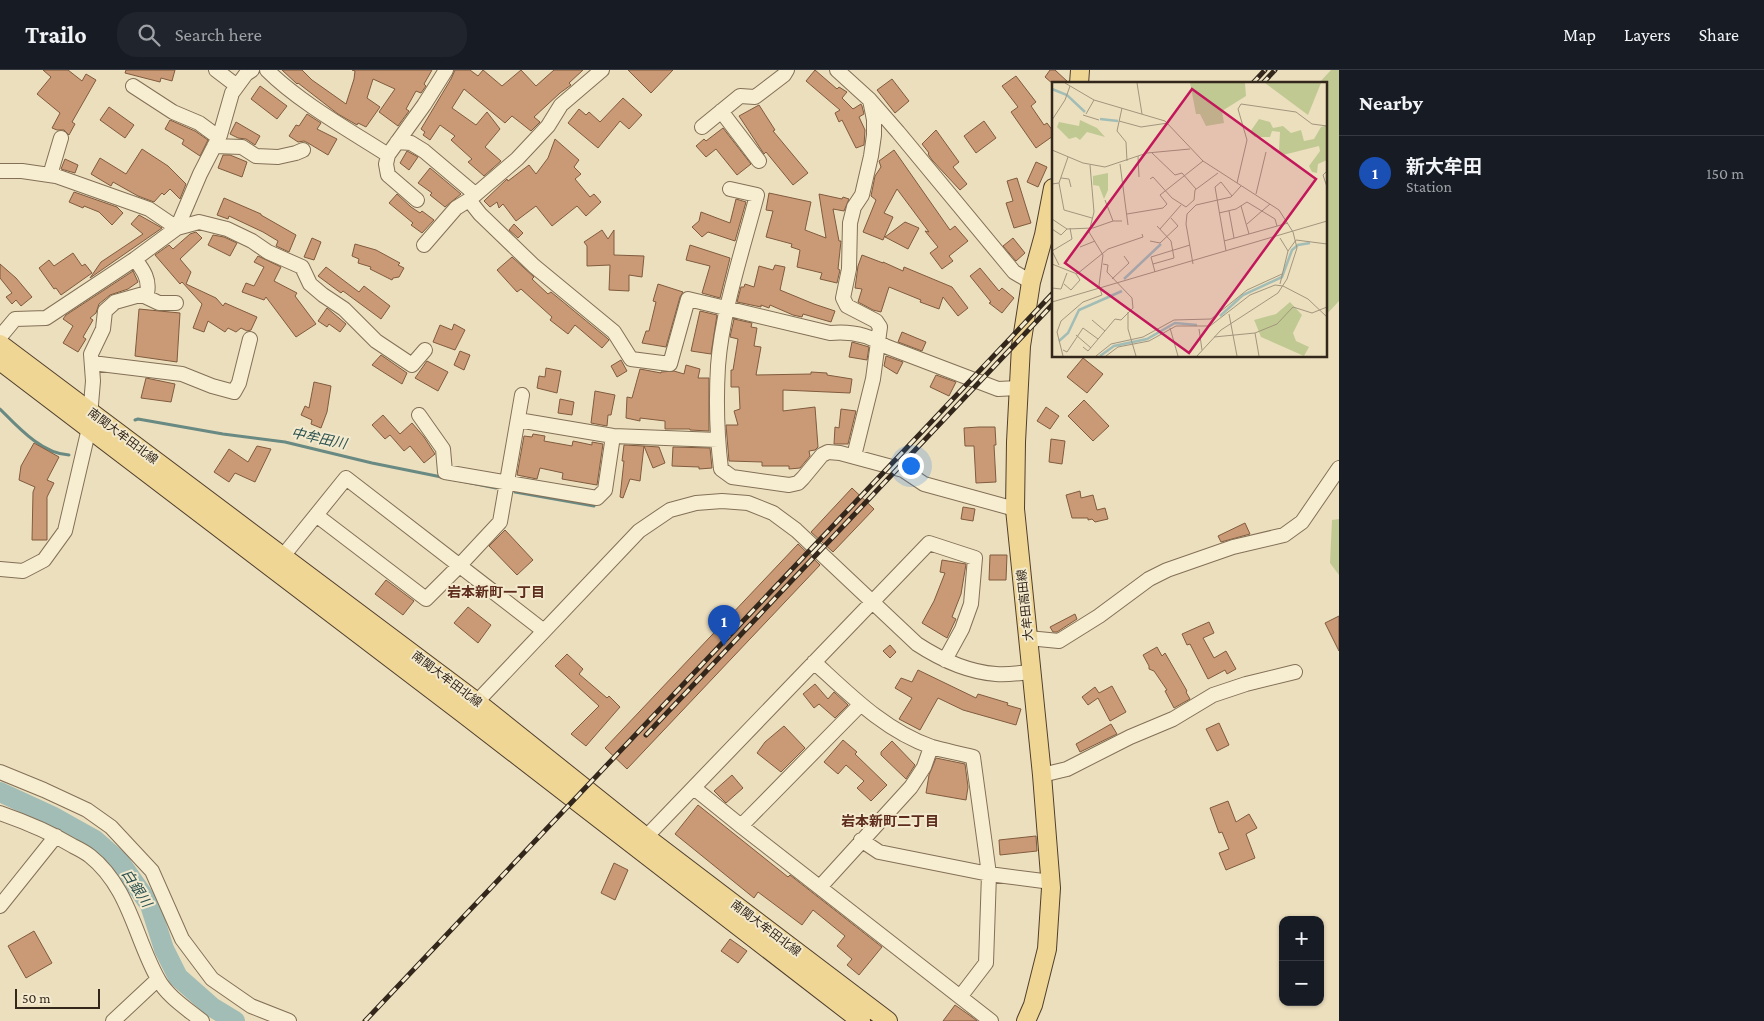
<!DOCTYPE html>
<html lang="en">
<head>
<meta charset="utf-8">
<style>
  body { margin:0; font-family:"Crimson Pro","Noto Sans JP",serif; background:#20242c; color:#f1f3f6 }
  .controls { position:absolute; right:15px; bottom:15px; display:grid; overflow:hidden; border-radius:10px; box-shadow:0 1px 4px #0004 }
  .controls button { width:45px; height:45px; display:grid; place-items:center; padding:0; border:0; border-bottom:1px solid #363941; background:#171b24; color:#f1f3f6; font:25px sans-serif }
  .scale { position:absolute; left:15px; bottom:12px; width:85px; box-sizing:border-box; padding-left:5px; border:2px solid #33271c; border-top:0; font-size:14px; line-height:18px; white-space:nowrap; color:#33271c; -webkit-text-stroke:4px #f3e9cd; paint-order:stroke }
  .you { position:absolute; left:910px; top:395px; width:18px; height:18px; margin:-12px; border:4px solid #fff; border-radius:50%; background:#1a73e8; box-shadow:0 0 0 8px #1a73e833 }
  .badge { display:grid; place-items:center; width:32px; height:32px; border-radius:50%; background:#7c3aed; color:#fff; font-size:16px; font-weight:700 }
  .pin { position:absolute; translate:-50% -41px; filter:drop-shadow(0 1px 2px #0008) }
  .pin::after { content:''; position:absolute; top:26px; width:18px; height:15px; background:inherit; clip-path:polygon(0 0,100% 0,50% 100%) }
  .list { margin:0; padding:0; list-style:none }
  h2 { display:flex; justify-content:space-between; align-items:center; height:65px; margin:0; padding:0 20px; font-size:21px }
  h2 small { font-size:16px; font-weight:400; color:#9ea1a6 }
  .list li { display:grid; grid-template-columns:32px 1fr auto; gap:15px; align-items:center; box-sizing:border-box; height:75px; padding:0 20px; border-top:1px solid #363941 }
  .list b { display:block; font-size:19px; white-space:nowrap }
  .list p { margin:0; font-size:16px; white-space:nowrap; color:#9ea1a6 }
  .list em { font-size:16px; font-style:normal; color:#9ea1a6 }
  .icon { flex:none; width:28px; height:28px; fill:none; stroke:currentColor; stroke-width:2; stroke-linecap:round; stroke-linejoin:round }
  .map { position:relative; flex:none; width:1339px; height:951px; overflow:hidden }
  header { display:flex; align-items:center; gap:30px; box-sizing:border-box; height:70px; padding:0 25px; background:#171b24; border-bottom:1px solid #363941 }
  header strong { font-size:24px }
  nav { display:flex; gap:28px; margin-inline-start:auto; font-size:18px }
  .search { width:350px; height:45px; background:#20242c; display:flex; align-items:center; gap:12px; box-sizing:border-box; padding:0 18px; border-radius:20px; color:#9ea1a6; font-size:19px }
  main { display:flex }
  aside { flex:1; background:#171b24 }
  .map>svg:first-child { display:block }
  .green { fill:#c1c993 }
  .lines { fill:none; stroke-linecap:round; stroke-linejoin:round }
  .stream { stroke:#698a83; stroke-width:3 }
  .river { stroke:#a1bdb6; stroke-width:20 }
  .building { fill:#c99a75; stroke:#815b3e }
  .minor-casing { stroke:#837057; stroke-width:16 }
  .major-casing { stroke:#503e2c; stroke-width:20 }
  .minor { stroke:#f7edd0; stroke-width:14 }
  .major { stroke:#efd695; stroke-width:18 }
  .rail-casing { stroke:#33271c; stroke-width:5 }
  .rail { stroke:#f3e9cd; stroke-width:3; stroke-dasharray:9; stroke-linecap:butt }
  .labels { text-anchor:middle; stroke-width:4; stroke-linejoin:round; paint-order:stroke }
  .street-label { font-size:12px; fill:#33271c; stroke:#f3e9cd }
  .water-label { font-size:14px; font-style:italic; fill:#2b5251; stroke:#f3e9cd }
  .neighbourhood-label { font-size:14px; font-weight:bold; fill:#5e2c1d; stroke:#f3e9cd }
  .inset-river { fill:none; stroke:#a1bdb6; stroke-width:2.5 }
  .inset-road { fill:none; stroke:#a2957d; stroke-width:1 }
  .view { fill:#c2185b; fill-opacity:0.15; stroke:#c2185b; stroke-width:2.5 }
  .inset-edge { fill:none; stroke:#33271c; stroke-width:2.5 }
</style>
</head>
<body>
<header>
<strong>Trailo</strong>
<div class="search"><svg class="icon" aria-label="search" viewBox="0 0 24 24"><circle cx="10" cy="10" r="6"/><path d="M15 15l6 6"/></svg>Search here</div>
<nav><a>Map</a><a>Layers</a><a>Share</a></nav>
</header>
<main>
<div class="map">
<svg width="1339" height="951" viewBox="0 0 1339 951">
  <rect width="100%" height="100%" fill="#ecdfbe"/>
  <path class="green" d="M1331,0H1339V231L1325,246V14H1318Z
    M1339,449V505L1330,493L1332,450Z"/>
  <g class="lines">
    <path class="stream" d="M0,339C18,357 42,384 69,385
      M135,350L138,349L223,364L285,372L372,393L496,418
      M515,422L594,436"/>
    <path class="river" d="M0,722L52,746L95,770L119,791L150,835L164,879L178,907L212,937L235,951"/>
  </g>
  <path class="building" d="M43,0H68L82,11L86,4L96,10L72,52L75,54L69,65L64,60H57L52,58L60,43L37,24L51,7Z
    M126,0H175L172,11L161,8L160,12L125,3Z
    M282,0H302L312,10L346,34L354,9L355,1L352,0H432L424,14L426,16L421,23L416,21L406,39L409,41L398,56L379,42L395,19L373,9L367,28L380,37L366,57L358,53L357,55L338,44L298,13L297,14Z
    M455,0H470L478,6L483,0L502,16L521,0L536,16L554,0H583L569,13L571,15L560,23L534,47L540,52L531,61L512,46L505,53L464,19L452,38L476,55L487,42L500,59L485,77L501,91L484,106L468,92L472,89L451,70L455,66L440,55L430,70L423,65L425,62L421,59L451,9Z
    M628,0H673L651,23Z
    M815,0L837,19L839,17L847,22L842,28L853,39L861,34L862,36L864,44L859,47L865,60L864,75L856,78L842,50L839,52L835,43L840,40L806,11Z
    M1050,0H1055L1068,12V14H1053L1045,7Z
    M1016,6L1036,32L1031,36L1044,55L1047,53L1053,61V66L1036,78L1011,42L1018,37L1002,16Z
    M892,9L909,31L895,43L877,20Z
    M260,16L287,36L277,49L251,29Z
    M623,28L642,45L629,59L620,51L598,78L568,53L579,39L586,45L589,42L600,52Z
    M759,35L775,60L773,61L808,103L793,115L766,82L764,84L739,46Z
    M109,37L134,55L125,68L100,50Z
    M307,44L321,53L317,59L337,69L328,85L308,73L304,71L298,72L289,66L296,55L299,56Z
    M170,50L195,61L208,70L200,86L182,74L184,70L165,59Z
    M984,51L996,68L976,83L964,66Z
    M236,52L260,66L255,75L246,69L238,68L230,64Z
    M723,58L751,94L737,105L716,79L706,87L696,76L704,69L706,71Z
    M936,60L959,92L953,97L967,114L960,120L932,90L928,84L929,83L922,74Z
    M555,69L579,90L574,97L581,104L575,109L590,127L594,124L601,132L586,146L577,136L552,156L536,136L516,151L503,134L499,138L497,132L490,137L484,131L507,109L508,111L529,95L536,104L548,88Z
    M142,79L168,96L186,114L180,129L170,119L164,125L162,123L154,132L138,126L113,112L111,116L91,104L100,88L126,104Z
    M894,80L950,160L955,156L968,171L949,186L953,191L942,199L930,183L938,177L925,161L929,162L897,119L884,143L893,147L883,170L863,162L876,130L871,126L875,106L881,97L879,91Z
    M407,81L418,87L409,100L400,93Z
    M223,85H230L247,92L242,107L218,98Z
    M65,89L78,95L75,103L61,99Z
    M1036,92L1047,97L1038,117L1027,112Z
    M430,98L461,124L445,137L430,125L432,123L418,113Z
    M1017,108L1031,153L1014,158L1006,133L1013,131L1007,111Z
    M74,122L117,137L123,143L112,155L99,142L84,136L83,138L69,132Z
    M769,123L811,132L805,160L826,168L819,124L842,129L843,127L849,129L844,141L833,139L839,171H841L838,199L840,200L837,213L820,209L822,203L797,197L800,180L791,177L792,174L766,167L773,141L766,140Z
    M397,124L411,137L420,143L422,141L434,150L422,163L411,155L413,153L389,133Z
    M224,128L261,144V145L296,165L289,182L276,176L278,171L263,162L229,146L228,149L217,145Z
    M736,129L746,132L735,171L708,162L702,167L692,157L699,151L701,142L730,153Z
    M139,145L162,158L90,208L101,192L143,164L131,154Z
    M905,152L919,158L908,179L885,167Z
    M514,154L523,163L518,168L509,160Z
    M602,160L608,169L614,160V185L644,186L642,207L629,205V221L609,220L610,195L587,196V176L584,172Z
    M196,162L202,168L180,189L191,202L186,214L216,228L223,236L225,233L257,247L251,260L247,261L241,258L236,262L228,258L225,262L208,251L204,262L193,258L202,234L182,212L180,214L155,185L169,175L173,179L190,164Z
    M213,165L224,167L237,173L230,186L208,175Z
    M312,168L321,172L314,190L304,187Z
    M1013,168L1025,183L1016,191L1003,176Z
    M355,174L376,180L400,193L398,195L404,198L399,207L393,208L392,210L370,199L371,197L358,193L359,189L352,186Z
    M690,175L730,188L720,228L702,223L710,196L686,190Z
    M73,183L82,196L85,194L92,203L61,225L56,218L54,219L39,198L49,190L54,196Z
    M862,185L883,193V192L903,201L904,197L952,217L968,238L958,246L943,227L939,239L920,232L921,230L889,217L881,242L873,240L858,232L862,219L855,218L858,196Z
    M258,186L281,197L274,211L297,223L295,226L316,254L296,267L266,227L264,230L242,222L246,213L254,216L264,197L254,192Z
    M512,187L534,207L532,209L548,224L551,222L607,268L609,270L602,278L575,255L568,264L550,250L552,247L521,219L517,222L497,200Z
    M0,194L16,208L32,227L21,236L16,230L12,234L6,227L12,223L0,208Z
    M775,195L785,197L780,220L814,234L835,241L831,252L803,244L802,247L793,245L770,235L769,238L761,235V237L737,232L741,217H744L745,214L754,217L759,196L773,200Z
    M326,197L359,222L364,216L390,236L381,249L343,221L341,223L318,206Z
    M980,198L999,221L1002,218L1014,228L1002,243L989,233L991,232L970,206Z
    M133,201L138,212L128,219L110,225L99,234L96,243L90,248L93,250L83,267L86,269L78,282L63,273L73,256L63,249L66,245Z
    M658,214L683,222L680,227L666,277L642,273L646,261H649L656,232L653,231Z
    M327,238L346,254L340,262L329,254L327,257L318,251Z
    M139,239L180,243L177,292L135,286Z
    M700,241L717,245L711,284L691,281Z
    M734,249L752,253L751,257L757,258L754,276L761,277L756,305L811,304V302L827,303V305L852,309L850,323L783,320V341L815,337L818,377L815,380L809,381L810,386L800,398L789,399V396H762V392L729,391L726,355H738L734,341L740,339L739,317H731V300H733L738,269L730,267Z
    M454,254L465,260L455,280L433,272L440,255L452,260Z
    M902,262L926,272L922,281L898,272Z
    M852,272L869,277L867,290L849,287Z
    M460,281L470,285L464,300L454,295Z
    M381,285L407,303L402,314L372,295Z
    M886,286L903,292L897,304L884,296Z
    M1083,288L1103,304L1087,323L1067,307Z
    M621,290L627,301L617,307L611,296Z
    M427,291L448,302L438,321L415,308Z
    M686,295L700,299L698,308H709V361L690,360V359H665V351L640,348V351L626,348L627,327L632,328L640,299L661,303V302L674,301L684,304Z
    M546,298L561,301L557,323L537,318L539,306L545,307Z
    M936,305L956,312L949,326L930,317Z
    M146,308L175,314L171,332L141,328Z
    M314,312L331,316L327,342L321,358L311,354L312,350L301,345L305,336L309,338Z
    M595,321L615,325L611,345H608L607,356L591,353Z
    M560,329L574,332L572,345L558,343Z
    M1084,330L1109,356L1093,371L1068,346Z
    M1046,337L1059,346L1050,359L1037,351Z
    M841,339L856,341L848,374H834L835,357L839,358Z
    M383,345L400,364L412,353L424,367L435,384L424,393L410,376L404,381L390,365L385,369L372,355Z
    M979,357H995L996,375H994L996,412L976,413L974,376H965L964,358Z
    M533,364L545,366L544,371L572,376L573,371L592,375V372L603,374L597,415L562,409L563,403L540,398L537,409L517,405L524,366L532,367Z
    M1051,369L1065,371L1062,394L1049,392Z
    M34,373L59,387L47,410L54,413L47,427V470H32L33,422L35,417L19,410L21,396Z
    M624,375L644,376L640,411L630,409L623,428L620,427L624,391H622Z
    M257,376L271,379L255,412L235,403L229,412L214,402L229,379L248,392Z
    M644,376L659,377L665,393L653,398Z
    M673,377L710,378L712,398L699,399V397L672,396Z
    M852,418L874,439L833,482L811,462Z
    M1080,421L1081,428L1093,425L1097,440L1105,438L1108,449L1095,452L1092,449L1088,450V448H1072L1066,425Z
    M963,437L975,439L973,451L961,449Z
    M1245,453L1250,464L1221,472L1218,466Z
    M505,460L533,490L517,505L489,476Z
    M798,474L820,495L627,699L605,678Z
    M990,485H1007L1006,510H989Z
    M942,490L966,494L961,524L952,547L956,549L947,568L922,553L934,531L945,503L940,502Z
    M386,510L414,531L403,545L375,524Z
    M468,537L491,555L478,573L454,553Z
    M1075,544L1077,549L1057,562H1053L1050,557Z
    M1339,546V581L1325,553Z
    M1209,552L1214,563L1203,568L1214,588L1226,581L1236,599L1227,604L1225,600L1208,609L1190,574L1187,575L1182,564Z
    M890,575L896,582L890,588L883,581Z
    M1157,577L1162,586L1165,583L1187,621L1186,622L1190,629L1174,638L1165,621L1167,620L1154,601L1149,599V596L1143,585Z
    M567,584L583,599L579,604L607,628L609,626L620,637L586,676L571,664L599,636L555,596Z
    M918,600L976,628L978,624L1008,633L1007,635L1021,639L1016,655L963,640L938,628L920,660L899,649L912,628L895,618L901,608L912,612Z
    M815,614L828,629L834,622L848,635L835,648L819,634L814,638L803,624Z
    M1112,616L1126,642L1110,651L1098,628L1088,635L1082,627L1095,617L1099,623Z
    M1219,653L1229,675L1217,681L1206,659Z
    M1111,654L1117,664L1080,682L1076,674Z
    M784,656L805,678L781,702L757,683L765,672Z
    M843,670L857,682L855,684L887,715L871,731L857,718L864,711L846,695L838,704L824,692Z
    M892,671L915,695L906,709L881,685V682Z
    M936,688L965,694L968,717L966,730L926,723L929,705Z
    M732,705L743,718L726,733L714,721Z
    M1228,731L1236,752L1249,744L1257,758L1246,764L1255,788L1226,800L1219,783L1229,779L1222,762L1219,763L1210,738Z
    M698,735L788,807L790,805L882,877L859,905L847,895L852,889L837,876L845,866L813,840L802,855L758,822L754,828L675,764Z
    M1036,766L1037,781L1000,785L999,770Z
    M614,793L628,800L615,830L601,823Z
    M34,861L52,893L26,908L8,876Z
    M730,869L747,881L738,893L721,881Z
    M955,935L972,947L977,951H943Z"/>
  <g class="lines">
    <defs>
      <path id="minor" d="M216,0L237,16
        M267,0C299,32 349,60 388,85
        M837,0L870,30L898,62L1014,202L1031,212
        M133,16L173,42L199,53L218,67
        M721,41L759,91
        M702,57L740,26L755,27L784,5L787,0
        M397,72L411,73L424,81L475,124
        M214,76L242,77L256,86L278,87L296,83L303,80
        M0,101H22L56,106L149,139L177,158
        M50,105L61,68
        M730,119L757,125C743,179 722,241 718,296C716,330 717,366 721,399L732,407L789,415L798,413L803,408L822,385L828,382L840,383L903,400L924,414L1015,439
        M417,130L388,105L386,94L388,85L424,35L446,0
        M469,130L480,144L534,196L614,262L631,289L670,294L688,229L830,263C850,261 868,264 885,276L998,319L1018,318
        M177,158L200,104L220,65L232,23L246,4L252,0
        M424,175L456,138L469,130L517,89L548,56L561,35L602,0
        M142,225L159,233H176
        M0,267L15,249L46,248L135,189L177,158L199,152L227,159L252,171L268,182L302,197L310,214L323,225L344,239L376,271L412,295L425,280
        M92,293L182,304L212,316L234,322L239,313L250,269
        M419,345L443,379L445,402L597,428L605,420L613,366
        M518,350L613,366L718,370
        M854,386L873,309L880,257L876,251L847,236L843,228L849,199L850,153L854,137L862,125L871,86L874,65V50L870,30
        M316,445L426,529L459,496L500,452L522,325
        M283,486L346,408L544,561
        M0,499L23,501L44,490L65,461L89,358L93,311L91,284L103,259L105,241L115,232L147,223C150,209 143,200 135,189
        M1028,568L1059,571L1099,546L1149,509L1167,500L1233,477L1284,465L1302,452L1339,398
        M814,592C849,624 885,661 932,677C945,681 959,683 973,687L989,804L986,893L960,927
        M470,639L639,461L670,440L696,433L722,431L748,433L773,443L796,460L917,574C940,589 967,602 996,604C1008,605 1020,603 1031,602
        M0,702L44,720L87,740L111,757L152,801L182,869L212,909L251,936L289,951
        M1042,705L1067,699L1130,667L1173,649L1213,625L1246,614L1295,602
        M694,718L741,756L991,951
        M0,743C26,752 50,762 73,776C79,779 85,782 90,786C129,817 135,868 158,909C167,926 186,938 202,951
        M741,756L860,635
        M646,767L929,473L975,488L971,534L962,559L945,590
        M861,770L879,782L989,804L1051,812
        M820,817L911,717L924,697L931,677
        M0,836L56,766
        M113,951L158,909"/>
      <path id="major" d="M1079,14L1080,0
        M0,274L477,632L646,767L888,951
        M0,291L465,645L861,951
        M1026,951L1033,935L1047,879L1051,818L1042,705L1015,439L1016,372L1021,276L1031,212L1044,165L1053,118"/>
    </defs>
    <use href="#minor" class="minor-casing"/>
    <use href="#major" class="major-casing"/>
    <use href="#minor" class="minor"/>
    <use href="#major" class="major"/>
    <defs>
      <path id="rail" d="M1252,14L1265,0
        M1262,14L1275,0
        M646,665L1053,234
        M365,951L1053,223"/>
    </defs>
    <use href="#rail" class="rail-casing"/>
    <use href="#rail" class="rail"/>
  </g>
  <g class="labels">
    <g class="street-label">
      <text transform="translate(123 366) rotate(37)" y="4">南関大牟田北線</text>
      <text transform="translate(1025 535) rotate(-96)" y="4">大牟田高田線</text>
      <text transform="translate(447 609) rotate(37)" y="4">南関大牟田北線</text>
      <text transform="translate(766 858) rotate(37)" y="4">南関大牟田北線</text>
    </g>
    <g class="water-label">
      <text transform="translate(319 368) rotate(12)" y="5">中牟田川</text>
      <text transform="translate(137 818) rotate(57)" y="5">白銀川</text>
    </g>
    <g class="neighbourhood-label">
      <text x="496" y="527">岩本新町一丁目</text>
      <text x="890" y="756">岩本新町二丁目</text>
    </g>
  </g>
  <g transform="translate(1052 12)">
    <rect width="275" height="275" fill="#ecdfbe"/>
    <path d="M138,1H193L194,14L170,29L172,41L154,44L148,32H144ZM213,1H269L256,33ZM207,37L218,40L221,46L231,44L239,51L249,48L252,59L262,57L269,45L275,43V78L266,82L265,91L260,90L257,84L268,69L267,64L231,73L227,68L228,50L220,49L218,55H203L198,50ZM28,38L45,46L53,55L35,50L28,58L24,55L17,57L5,45L7,40L27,44ZM56,91V108L52,117L47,104L41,103V94ZM238,220L250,233L241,251L244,259L257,265L252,274L209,255L203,240L202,238L224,232Z" fill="#c1c993"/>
    <path class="inset-river" d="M0,7L15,13L33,30M48,37L66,39M72,197L109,162M168,234L191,213L230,195L240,168L246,163L258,161M7,259L16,251L27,228L70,209M48,274L62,264L95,257L123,241L145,243"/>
    <path class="inset-road" d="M13,1L42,18L113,39L151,79L227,128L241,150L245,166L235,197L226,211L169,248L145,274M85,1L90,32M70,26L65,49L74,60L75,79M34,32L42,18M31,33L47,38M0,38L13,18L18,4M67,39L89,45L116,41M0,68L31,81L53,85L95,71L138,67M100,71L123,93L130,91L144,107M86,74L87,95M68,82L76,143M275,89L271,93L275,105M9,96L17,97L19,105M98,97L101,95L120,116L134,125L142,118L143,108L166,91M7,101L12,128L40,136M185,101L195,58L186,27L189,22L244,30L260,42L275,44M0,102L7,101L16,75M204,112L214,70M53,118L61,139H70M189,124L197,152M177,129L182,156M167,131L184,127L195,120L223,137L225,144M75,132L111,126L115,122L108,113L151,79M0,137L15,147M195,142L218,122M0,147L9,153L15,147L41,146L61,139M108,147L129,123M228,156L236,169M98,159L108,161L126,144L119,136M172,159L236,141M28,165L43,159M0,169L20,157L18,146M0,169L7,183M174,169L163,105L169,100L180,114M0,182L25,192L56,167L91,155L90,152M101,182L122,176L119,159L105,144M141,182L134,142L135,132L144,123L179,115L189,104M103,190L99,175L138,163M60,197L77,181L72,174M12,202L19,208L28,198L24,192M228,202L236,169L244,158L275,162M0,206L9,207L15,191M0,220L275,139M76,230V247L84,274M177,232L185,274M40,238L53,249M118,246L126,274M147,247L150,268M203,251L207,274M24,253L39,266M162,255L203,251L225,242L241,225L260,231L275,225M31,265L36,269L63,237L69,238L81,226L80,216L55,190L56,183L51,182M11,268L15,270L31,246L46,257M11,274L5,250L9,239L31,220L50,213L47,203L51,173L37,150L42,130L38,83M44,274L59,262L91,255L122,238L159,237L195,208L230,192M54,274L66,265L97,259L124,244H158L198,213L223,203L231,204L256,217L275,235"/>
    <path class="view" d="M140,7L264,97L137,271L13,181Z"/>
    <rect width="275" height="275" class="inset-edge"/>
  </g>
</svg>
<div class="controls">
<button>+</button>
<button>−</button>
</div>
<div class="scale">50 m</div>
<div class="you"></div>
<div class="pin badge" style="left:724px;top:576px;background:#1a4fb4">1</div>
</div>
<aside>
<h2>Nearby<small></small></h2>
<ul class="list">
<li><span class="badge" style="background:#1a4fb4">1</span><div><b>新大牟田</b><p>Station</p></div><em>150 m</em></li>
</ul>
</aside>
</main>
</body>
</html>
